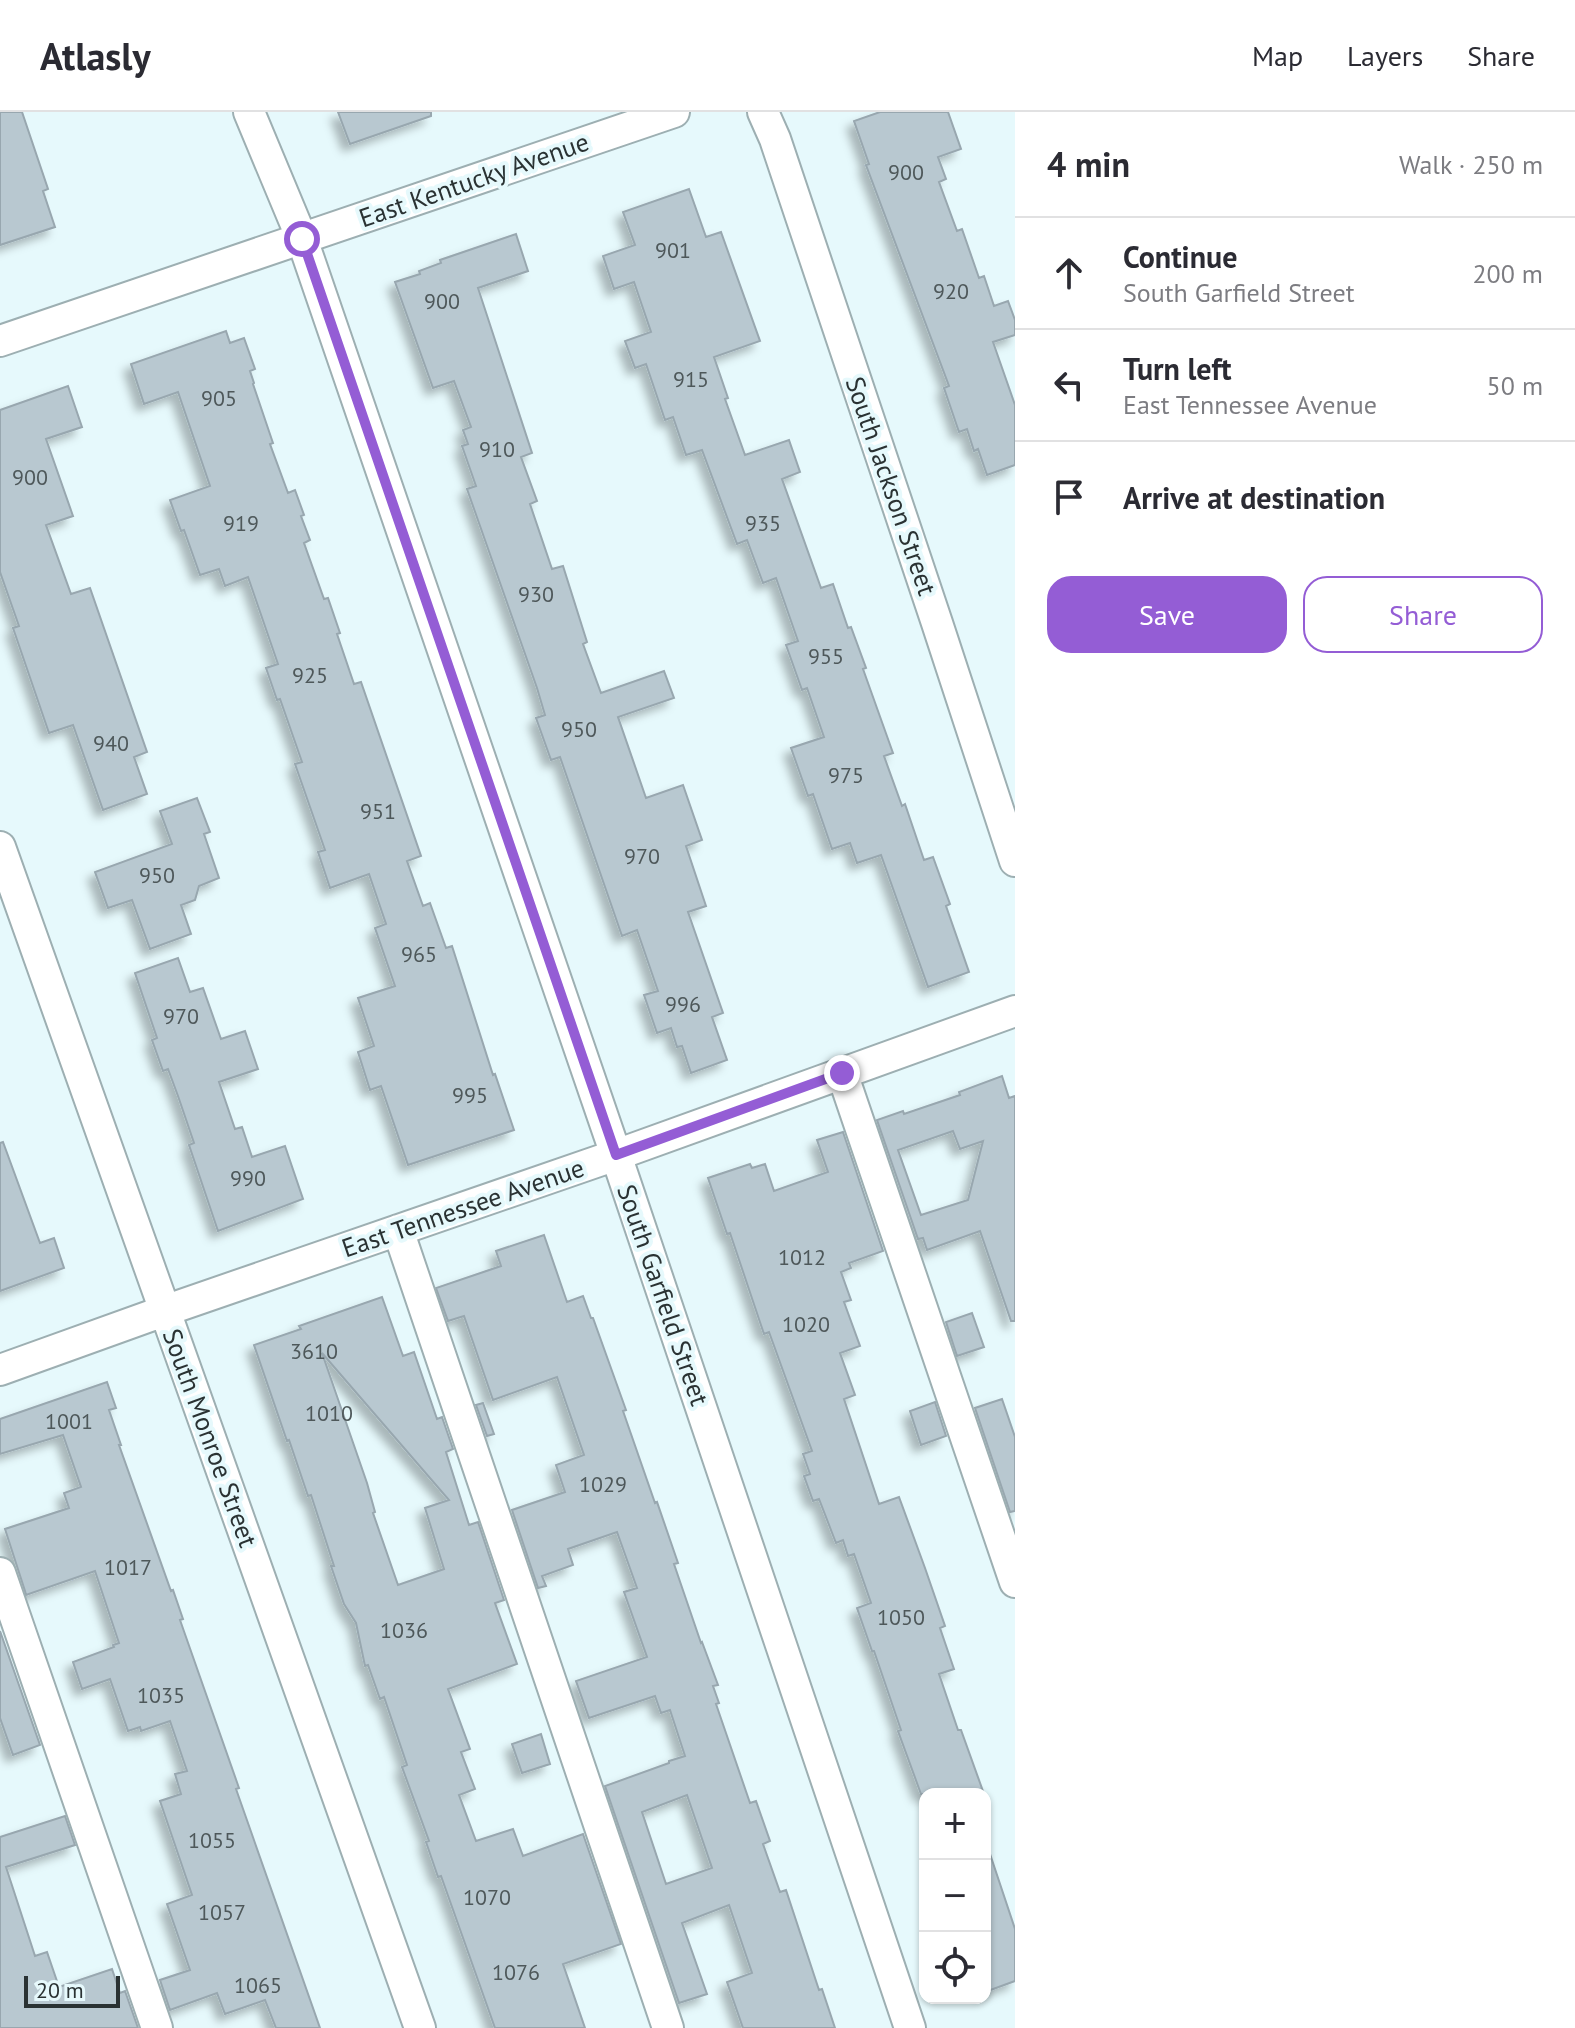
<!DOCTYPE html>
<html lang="en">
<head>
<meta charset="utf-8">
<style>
  body { margin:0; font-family:"PT Sans",sans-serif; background:#f7f7f7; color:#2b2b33 }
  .controls { position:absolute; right:24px; bottom:24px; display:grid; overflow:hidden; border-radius:16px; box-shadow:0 2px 6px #0004 }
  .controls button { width:72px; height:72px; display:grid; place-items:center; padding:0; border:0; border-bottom:2px solid #e1e1e2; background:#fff; color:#2b2b33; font:40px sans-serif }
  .scale { position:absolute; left:24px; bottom:20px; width:96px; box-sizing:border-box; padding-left:8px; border:4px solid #2a3233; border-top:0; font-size:22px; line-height:28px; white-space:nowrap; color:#2a3233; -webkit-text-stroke:6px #e6f9fc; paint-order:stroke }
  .stop { position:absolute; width:24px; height:24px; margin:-18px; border:6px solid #945dd5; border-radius:50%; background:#fff }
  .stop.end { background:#945dd5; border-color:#fff; box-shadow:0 2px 8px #0008 }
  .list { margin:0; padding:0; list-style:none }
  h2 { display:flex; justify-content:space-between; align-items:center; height:104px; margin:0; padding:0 32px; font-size:34px }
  h2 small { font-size:26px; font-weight:400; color:#7c7c81 }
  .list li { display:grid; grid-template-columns:52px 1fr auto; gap:24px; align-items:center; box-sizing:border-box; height:112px; padding:0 32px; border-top:2px solid #e1e1e2 }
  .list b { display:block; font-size:30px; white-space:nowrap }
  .list p { margin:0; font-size:26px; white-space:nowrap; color:#7c7c81 }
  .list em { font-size:26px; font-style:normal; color:#7c7c81 }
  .actions { display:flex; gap:16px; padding:24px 32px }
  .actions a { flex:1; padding:18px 0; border:2px solid #945dd5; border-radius:24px; text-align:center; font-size:28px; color:#945dd5 }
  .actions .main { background:#945dd5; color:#fff }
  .icon { flex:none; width:44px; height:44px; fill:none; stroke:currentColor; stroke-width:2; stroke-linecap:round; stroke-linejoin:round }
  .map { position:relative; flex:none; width:1015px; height:1916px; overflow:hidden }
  header { display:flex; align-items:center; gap:48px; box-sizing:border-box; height:112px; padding:0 40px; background:#fff; border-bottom:2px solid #e1e1e2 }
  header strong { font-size:38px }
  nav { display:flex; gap:44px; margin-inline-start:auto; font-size:28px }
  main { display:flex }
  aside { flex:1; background:#fff }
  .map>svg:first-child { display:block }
  .building { fill:#b8c8d0; stroke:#98a7af; stroke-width:2; fill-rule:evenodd; filter:url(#shadow) }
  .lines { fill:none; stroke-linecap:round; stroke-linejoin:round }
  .minor-casing { stroke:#9dafb2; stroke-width:34 }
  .minor { stroke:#fff; stroke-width:30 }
  .route { stroke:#945dd5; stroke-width:10 }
  .labels { text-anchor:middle; stroke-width:8; stroke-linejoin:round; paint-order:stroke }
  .number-label { font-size:22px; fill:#4e585a }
  .street-label { font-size:26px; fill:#2a3233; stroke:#e6f9fc }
</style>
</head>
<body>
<header>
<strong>Atlasly</strong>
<nav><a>Map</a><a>Layers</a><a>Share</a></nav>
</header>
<main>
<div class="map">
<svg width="1015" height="1916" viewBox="0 0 1015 1916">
  <defs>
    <filter id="shadow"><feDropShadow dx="-7" dy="7" stdDeviation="4" flood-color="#0004"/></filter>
  </defs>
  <rect width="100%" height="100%" fill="#e6f9fc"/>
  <path class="building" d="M0,0H22L48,77L43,79L55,115L0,133Z
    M338,0H431V4L350,32Z
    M880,0H948L961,37L938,45L946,67L939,70L957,119L962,117L979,166L984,164L994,194L1008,189L1015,208V223L993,230L1015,293V353L987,363L978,337L974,339L967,317L959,320L944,276L949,274L866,53L869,52L854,9Z
    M689,77L706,125L721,120L760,229L714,245L728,286L725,287L745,343L789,328L800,360L782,367L821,476L833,472L848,516L851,515L866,556L863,557L893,641L884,644L902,694L905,692L924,748L933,745L950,792L946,794L969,860L928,875L881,743L857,751L850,731L832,737L813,682L808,684L791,636L824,625L807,576L802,578L786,533L798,529L776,466L763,471L747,428L737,432L702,338L686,343L673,305L665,308L646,252L635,256L625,229L651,220L634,170L614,177L603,144L635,133L623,100Z
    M516,122L528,159L478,176L532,341L521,345L537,389L530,392L552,457L563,454L587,530L583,532L601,581L664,559L674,586L618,605L646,686L683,673L702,728L686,734L706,794L688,800L723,901L712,905L727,948L691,961L682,934L677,935L671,916L657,921L644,883L658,879L637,818L622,824L560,645L551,648L536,606L545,603L537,576L467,377L476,374L462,334L468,332L463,318L471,315L454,269L433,276L395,170L420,162L419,159L441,151L440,148Z
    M226,219L230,231L244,226L255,257L250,259L254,271L253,272L273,331L270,332L288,381L295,378L304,403L301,404L310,428L304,431L324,487L328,486L340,521L337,522L354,572L361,570L421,744L407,749L423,794L430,791L446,836L452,834L493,963L495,962L514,1018L408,1053L381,974L370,978L358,940L374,934L358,886L395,874L375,816L386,812L369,762L330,776L318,740L325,738L295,652L302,650L280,587L277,588L266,556L278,552L248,465L225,474L219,457L200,463L184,418L181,419L170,388L210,374L178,280L144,292L131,252Z
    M68,274L82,315L46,327L73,404L46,413L71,482L90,476L147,640L134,645L147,682L103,698L73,613L49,621L13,516L19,514L0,460V298Z
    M197,686L210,720L204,722L219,766L199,774L195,788L181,793L191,822L150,837L132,788L108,796L95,760L172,732L160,699Z
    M178,846L190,880L203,876L221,927L245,919L258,957L219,970L235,1017L242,1015L252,1045L285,1034L303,1087L218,1119L189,1033L194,1031L178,984L168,957L163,959L152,928L157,926L135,861Z
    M1002,964L1009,986L1015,984V1209H1011L980,1119L927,1138L923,1126L918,1127L877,1008L903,999L904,1002L960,983L959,980ZM953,1019L960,1037L983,1029L968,1088L921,1103L898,1038Z
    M843,1020L883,1139L849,1151L851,1156L841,1160L851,1188L844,1190L860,1234L840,1241L855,1283L844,1287L879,1392L899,1385L925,1456L945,1514L940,1516L954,1557L939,1562L958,1618H961L984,1682H921L898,1619L901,1618L874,1539H872L857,1496L871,1491L854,1442L848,1444L843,1428L836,1431L819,1387L813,1389L804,1364L810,1362L803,1342L812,1339L769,1220L764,1222L730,1121L727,1122L708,1066L750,1052L752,1056L765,1052L774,1079L828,1060L817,1028Z
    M3,1030L40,1131L54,1126L64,1156L0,1179V1031Z
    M544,1123L567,1190L583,1184L591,1206H593L626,1298L623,1299L655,1391L657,1390L678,1451L674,1452L701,1531L702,1530L718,1573L713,1574L719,1591L716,1592L750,1691L756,1689L770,1729L763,1732L780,1780L786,1778L819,1878L822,1877L835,1916H743L727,1870L752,1861L729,1793L682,1811L707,1882L679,1891L605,1674L669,1651V1649L685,1644L670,1598L661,1601L655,1584L589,1606L576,1569L647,1545L624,1480L637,1476L617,1420L568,1437L573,1453L542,1464L546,1474L538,1476L512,1398L565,1380L556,1353L584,1343L557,1265L493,1288L464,1204L448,1209L436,1176L501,1154L496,1139ZM687,1683L712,1756L666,1772L642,1700Z
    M382,1185L403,1244L414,1240L437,1307L442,1305L453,1337L446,1340L469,1413L478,1410L504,1488L495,1491L517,1552L448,1577L470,1637L461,1640L475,1677L459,1683L476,1729L513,1717L523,1744L583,1722L621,1832L563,1852L585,1916H495L441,1764L438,1765L426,1730L429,1729L402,1655L407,1653L384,1585L380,1587L368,1553L365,1554L356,1511L344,1492L331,1454H334L311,1383L308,1384L289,1328L287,1329L254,1233L301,1217L299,1214ZM322,1241L449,1388L425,1396L444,1457L398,1473L373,1401L375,1400L367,1371Z
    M972,1201L984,1235L957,1244L946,1210Z
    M107,1270L116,1296L109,1298L121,1333H119L171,1479L173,1478L183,1507L180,1508L239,1676L236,1677L320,1916H276L265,1888L225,1902L217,1881L170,1898L160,1868L190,1858L167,1792L192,1783L160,1689L181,1682L175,1662L187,1659L170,1609L141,1619L140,1615L128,1619L110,1567L82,1577L73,1550L114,1535L113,1533L119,1531L95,1459L26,1483L25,1479L5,1417L69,1396L64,1381L81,1375L63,1323L0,1342V1307Z
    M1002,1287L1015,1325V1399L1010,1400L975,1296Z
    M935,1290L946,1324L921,1333L910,1299Z
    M483,1291L494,1322L487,1324L476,1293Z
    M0,1519L40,1633L13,1643L0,1606Z
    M541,1622L550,1652L522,1661L512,1632Z
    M65,1704L75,1733L6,1755L35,1844L47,1840L59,1875L112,1857L120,1881L125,1879L138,1916H0V1725Z
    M985,1742H990L1015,1817V1869L985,1880Z"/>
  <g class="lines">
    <defs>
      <path id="minor" d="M249,0L302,127L616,1043L910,1916
        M763,0L775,27L937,511L1015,749
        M0,229L674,0
        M0,735L420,1916
        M842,961L1015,1470
        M398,1118L668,1916
        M0,1258L164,1199L616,1043L1015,899
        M0,1461L157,1916"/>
    </defs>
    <use href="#minor" class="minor-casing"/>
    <use href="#minor" class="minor"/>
  </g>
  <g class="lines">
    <path class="route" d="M302,127L616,1043L842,961"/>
  </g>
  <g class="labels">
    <g class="number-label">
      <text x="906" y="68">900</text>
      <text x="673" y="146">901</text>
      <text x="951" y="187">920</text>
      <text x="442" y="197">900</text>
      <text x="691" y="275">915</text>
      <text x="219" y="294">905</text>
      <text x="497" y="345">910</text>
      <text x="30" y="373">900</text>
      <text x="241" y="419">919</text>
      <text x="763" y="419">935</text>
      <text x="536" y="490">930</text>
      <text x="826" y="552">955</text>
      <text x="310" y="571">925</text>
      <text x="579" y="625">950</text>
      <text x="111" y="639">940</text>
      <text x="846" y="671">975</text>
      <text x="378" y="707">951</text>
      <text x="642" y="752">970</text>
      <text x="157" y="771">950</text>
      <text x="419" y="850">965</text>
      <text x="683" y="900">996</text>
      <text x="181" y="912">970</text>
      <text x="470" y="991">995</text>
      <text x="248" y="1074">990</text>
      <text x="802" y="1153">1012</text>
      <text x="806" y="1220">1020</text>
      <text x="314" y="1247">3610</text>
      <text x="329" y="1309">1010</text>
      <text x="69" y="1317">1001</text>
      <text x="603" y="1380">1029</text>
      <text x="128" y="1463">1017</text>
      <text x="901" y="1513">1050</text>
      <text x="404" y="1526">1036</text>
      <text x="161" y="1591">1035</text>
      <text x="212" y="1736">1055</text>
      <text x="487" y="1793">1070</text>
      <text x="222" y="1808">1057</text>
      <text x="516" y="1868">1076</text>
      <text x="258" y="1881">1065</text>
    </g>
    <g class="street-label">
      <text transform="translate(474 68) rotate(-19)" y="9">East Kentucky Avenue</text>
      <text transform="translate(891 374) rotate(71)" y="9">South Jackson Street</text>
      <text transform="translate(463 1096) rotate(-19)" y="9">East Tennessee Avenue</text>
      <text transform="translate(663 1183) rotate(71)" y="9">South Garfield Street</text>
      <text transform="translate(210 1326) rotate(70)" y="9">South Monroe Street</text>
    </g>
  </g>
</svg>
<div class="controls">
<button>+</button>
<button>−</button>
<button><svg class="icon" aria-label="locate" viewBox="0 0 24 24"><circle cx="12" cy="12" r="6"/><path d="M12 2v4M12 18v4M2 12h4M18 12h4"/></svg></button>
</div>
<div class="scale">20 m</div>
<div class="stop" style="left:302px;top:127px"></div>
<div class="stop end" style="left:842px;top:961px"></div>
</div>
<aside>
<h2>4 min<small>Walk · 250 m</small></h2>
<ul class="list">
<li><svg class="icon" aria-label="ahead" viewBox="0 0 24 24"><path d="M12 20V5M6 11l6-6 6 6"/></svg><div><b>Continue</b><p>South Garfield Street</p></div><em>200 m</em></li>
<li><svg class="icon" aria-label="left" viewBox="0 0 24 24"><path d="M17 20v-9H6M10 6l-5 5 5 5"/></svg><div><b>Turn left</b><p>East Tennessee Avenue</p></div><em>50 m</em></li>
<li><svg class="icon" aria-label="arrive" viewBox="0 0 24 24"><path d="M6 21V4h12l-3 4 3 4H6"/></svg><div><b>Arrive at destination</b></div></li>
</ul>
<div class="actions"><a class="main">Save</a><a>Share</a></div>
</aside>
</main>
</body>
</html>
